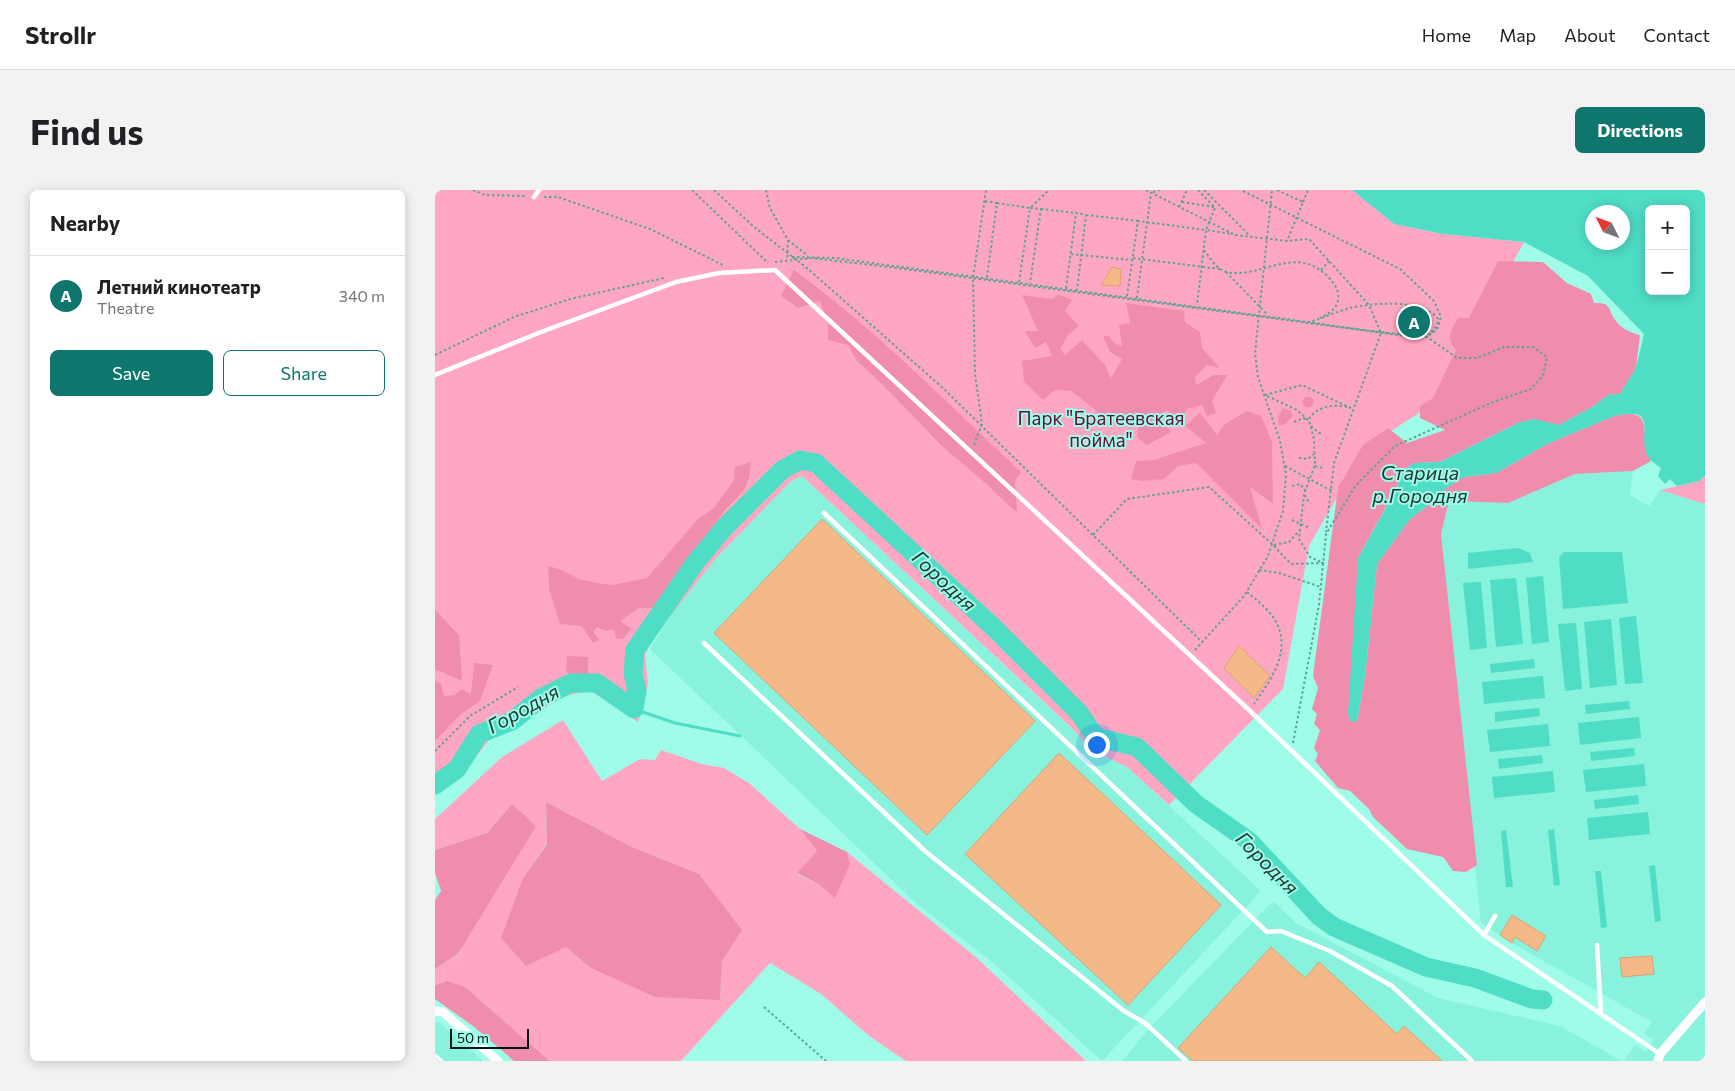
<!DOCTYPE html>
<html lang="en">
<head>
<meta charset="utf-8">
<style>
  body { margin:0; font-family:Commissioner,sans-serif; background:#f2f2f2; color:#202124 }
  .controls { position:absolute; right:15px; top:15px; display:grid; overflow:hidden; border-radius:8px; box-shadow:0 2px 12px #0003 }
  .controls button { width:45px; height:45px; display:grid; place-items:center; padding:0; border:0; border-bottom:1px solid #e0e0e0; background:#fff; color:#202124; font:25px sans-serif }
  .compass { position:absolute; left:1150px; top:15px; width:45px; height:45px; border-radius:50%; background:#fff; box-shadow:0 2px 12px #0003; rotate:312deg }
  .scale { position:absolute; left:15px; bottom:12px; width:79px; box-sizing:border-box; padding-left:5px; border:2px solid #001814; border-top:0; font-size:14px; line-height:18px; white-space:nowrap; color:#001814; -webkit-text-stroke:4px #9efce9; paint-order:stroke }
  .you { position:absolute; left:661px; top:554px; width:18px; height:18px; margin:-12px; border:4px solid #fff; border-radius:50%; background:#1a73e8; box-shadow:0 0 0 8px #1a73e833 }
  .badge { display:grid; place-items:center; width:32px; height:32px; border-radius:50%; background:#0f766e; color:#fff; font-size:16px; font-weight:700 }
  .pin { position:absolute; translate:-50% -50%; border:2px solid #fff; box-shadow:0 1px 5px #0006 }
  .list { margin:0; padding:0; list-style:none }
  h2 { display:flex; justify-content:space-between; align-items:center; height:65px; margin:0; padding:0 20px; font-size:21px }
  h2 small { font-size:16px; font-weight:400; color:#757577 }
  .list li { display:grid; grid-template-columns:32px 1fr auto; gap:15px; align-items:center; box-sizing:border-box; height:80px; padding:0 20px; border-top:1px solid #e0e0e0 }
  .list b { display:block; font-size:19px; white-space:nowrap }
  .list p { margin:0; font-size:16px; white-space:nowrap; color:#757577 }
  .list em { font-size:16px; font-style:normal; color:#757577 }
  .actions { display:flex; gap:10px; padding:15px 20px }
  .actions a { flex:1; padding:11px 0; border:1px solid #0f766e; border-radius:8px; text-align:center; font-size:18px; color:#0f766e }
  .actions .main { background:#0f766e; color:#fff }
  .map { position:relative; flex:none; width:1270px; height:871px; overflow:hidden; border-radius:8px }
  header { display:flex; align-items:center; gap:30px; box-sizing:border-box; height:70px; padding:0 25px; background:#fff; border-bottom:1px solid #e0e0e0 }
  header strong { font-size:24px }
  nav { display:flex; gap:28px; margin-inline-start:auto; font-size:18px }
  .intro { display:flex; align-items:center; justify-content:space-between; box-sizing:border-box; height:120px; padding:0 30px }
  h1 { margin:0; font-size:35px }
  .button { padding:12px 22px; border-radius:8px; background:#0f766e; color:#fff; font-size:18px; font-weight:700 }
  main { display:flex; gap:30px; padding:0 30px }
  aside { flex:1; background:#fff; border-radius:8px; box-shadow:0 2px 12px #0003 }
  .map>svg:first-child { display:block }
  .built { fill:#88f2dd }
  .green { fill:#ffa7c2; fill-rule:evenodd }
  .forest { fill:#f08dad }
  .water { fill:#4fddc5; fill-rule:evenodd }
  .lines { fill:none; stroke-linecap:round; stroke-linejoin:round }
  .stream { stroke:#4fddc5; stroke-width:3 }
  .river { stroke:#4fddc5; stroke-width:19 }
  .building { fill:#f5b989; stroke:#dca272 }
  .path { stroke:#60a295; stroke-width:2; stroke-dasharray:2.5 2.5; stroke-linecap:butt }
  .service { stroke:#fff; stroke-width:4.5 }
  .minor { stroke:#fff; stroke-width:9 }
  .labels { text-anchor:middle; stroke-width:4; stroke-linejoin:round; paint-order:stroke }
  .park-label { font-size:19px; fill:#660e36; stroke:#9efce9 }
  .water-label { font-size:20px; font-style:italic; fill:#1f3631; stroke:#9efce9 }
</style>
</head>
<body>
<header>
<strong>Strollr</strong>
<nav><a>Home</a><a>Map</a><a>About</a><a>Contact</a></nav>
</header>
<div class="intro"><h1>Find us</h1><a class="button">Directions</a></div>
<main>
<aside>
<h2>Nearby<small></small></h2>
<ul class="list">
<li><span class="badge">A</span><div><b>Летний кинотеатр</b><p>Theatre</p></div><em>340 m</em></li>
</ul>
<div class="actions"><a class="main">Save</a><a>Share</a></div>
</aside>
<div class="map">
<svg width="1270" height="871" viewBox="0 0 1270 871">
  <rect width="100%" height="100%" fill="#9efce9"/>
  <path class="built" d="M1198,281L1195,305L1214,316L1225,300L1270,314V871H1189L1200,855L1211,862L1218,850L1209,843L1217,832L1077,753L1046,733L1006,344L1014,311L1073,313L1140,284Z
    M367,286L640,542L656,560L692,577L826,701L667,871L557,772L481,713L215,459L237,423L281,368L356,291Z
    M838,711L861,733L1003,808L1125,836L1186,871H687L713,840Z
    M0,832H4L48,871H0Z"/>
  <path class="green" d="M0,0H917L959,34L1008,44L1089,52L1003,211L931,257L874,356L848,499L734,615L692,577L656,560L640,541L367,286L356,291L281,368L221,444L210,464L213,494L203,532L156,501L132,505L54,550L29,582L0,603Z
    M1270,286V314L1225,300L1264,291Z
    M128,530L167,591L205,569L220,570L226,560L267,574L289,578L314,593L365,639L382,661L362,684L384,694L415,674L412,662L542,768L651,871H471L434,846L386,804L335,773L246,871H115L30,797L0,796V779L24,764L77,614L52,643L0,660V629L67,567ZM111,612L195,656L264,684L306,740L287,771L285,809L154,777L131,757L88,688L112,653Z"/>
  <path class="forest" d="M1063,71L1108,72L1132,93L1156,104L1159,113C1178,112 1172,120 1181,131C1187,139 1196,143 1205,145L1201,178L1185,204L1173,205L1159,216L1124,235L1098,229L1083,233L1005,272L980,273L969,279L961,299L923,368L922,531L930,486L942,374L975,329L995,314L1005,302L1029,287L1061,283L1112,254L1179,226C1225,216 1201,247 1216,271L1198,281L1140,284L1073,313L1014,311L1006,344L1042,675L1031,682L1018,681L1008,667L972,659L938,627L934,619L915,601L903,598L880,571L883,564L879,558L885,540L879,534L882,524L877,519L883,498L878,486L903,298L928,255L953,238L972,253L1010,240L985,228V216L998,208L1021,160C1010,149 1016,140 1023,128H1034Z
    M359,80C440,139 512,213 586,282L580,291L582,323L547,290L507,256L444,191L422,171L413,155L393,150V135L385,111L363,118L346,106Z
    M623,104L637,110L630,121L644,136L633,145L625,159L630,165L647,150L670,175L676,188L687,169L675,162L668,146H674L679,153L687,156L684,135L695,133L691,113L749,121L750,132L765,142L767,158L785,178L772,175L760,187L761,195L779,185H792L777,211L781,223L772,226L767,215L752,219L745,231L732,220L724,225L736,242L712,255L702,247L704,229L688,226L680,235L636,201L620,200L608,210L589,192L587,171L617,166L611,152L600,158L590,141H603L587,105L617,109Z
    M867.5 212a5.5 5.5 0 1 1 11 0a5.5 5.5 0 1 1-11 0Z
    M848,218L856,221L858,226L850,234L844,236L843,227Z
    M812,221L826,226L837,251L838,314L815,297L827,339L761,273L743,276L729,289L706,291L696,289L701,271L719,270L771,253L750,236L765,223L782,245L790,234Z
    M316,272L314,288L309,300L290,320L220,418H204L185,431L196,439L188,449L181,448L179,439L171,441L162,437L158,442L165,450L158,453L147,436L125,434L114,399L113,376L124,379L144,389L162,393L178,395L212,388L263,329L279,318L299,290L300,277Z
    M0,420L24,445L27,491L0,479Z
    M132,466L153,467V488H143L131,482Z
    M39,473L58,475L45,511L26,524L0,551V491L6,494L9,506L20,505L26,499L36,504Z
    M111,612L195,656L264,684L307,740L287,771L285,810L220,807L154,777L131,757L91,776L66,748L88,688L112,654Z
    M77,614L101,636L23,764L0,779V710L6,701L0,683V660L52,643Z
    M365,639L412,662L415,674L400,708L384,694L362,683L382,661Z
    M12,791L30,797L115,871H79L38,836L0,809V796Z"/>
  <path class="water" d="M917,0H1270V286L1264,291L1242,296L1235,289L1230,294L1223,286L1226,278C1221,274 1215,271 1212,265C1202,243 1226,216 1179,226L1112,254L1061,283L1029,287L1005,302L995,314L975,329L942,374L930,486L922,531L916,532L913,524L923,368L961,300L969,279L980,273L1005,272L1083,233L1098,229L1124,235L1159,216L1173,205L1185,204L1201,178L1209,144L1153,86L1089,52L1008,44L959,34ZM1214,19H1251V101H1214ZM1158,22H1188V52H1158Z
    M1083,358L1095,363L1098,372L1033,379V363Z
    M1129,362H1187L1193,413L1128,419L1124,367Z
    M1108,386L1114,452L1097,454L1091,388Z
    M1081,388L1088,454L1061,457L1055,390Z
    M1046,392L1052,458L1035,460L1028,393Z
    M1201,426L1208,493L1190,494L1184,428Z
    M1176,429L1182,495L1155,498L1149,432Z
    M1141,433L1147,499L1130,501L1123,434Z
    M1099,469L1100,478L1056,483L1055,474Z
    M1108,486L1110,508L1049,514L1047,492Z
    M1194,511L1195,519L1151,524L1150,515Z
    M1104,518L1105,526L1060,532V522Z
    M1204,527L1206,548L1145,555L1143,533Z
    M1113,534L1115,556L1055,562L1052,540Z
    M1199,558L1200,566L1156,571L1155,562Z
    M1107,565L1108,573L1064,579L1063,569Z
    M1209,574L1211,596L1151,602L1148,580Z
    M1118,581L1120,602L1059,608L1057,587Z
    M1203,605L1204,614L1160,619L1159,610Z
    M1213,622L1215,644L1154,650L1152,628Z
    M1119,639L1125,695L1119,696L1113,640Z
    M1071,640L1078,697H1071L1066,641Z
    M1220,675L1226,731L1220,732L1214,676Z
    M1160,681H1166L1172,737L1166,738Z"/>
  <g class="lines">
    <path class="stream" d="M199,519L240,533L305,546"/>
    <path class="river" d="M0,595L22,579L44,544L77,531L106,508L136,493H162L199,519L202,501L198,483L200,460L260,373L289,338L347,280L365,270L381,273L558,437L645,524L657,542L664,548L702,557L761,614L814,651L884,726L899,737L991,777L1040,788L1097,809L1108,810"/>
  </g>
  <path class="building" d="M677,77L686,79L685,96L666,95Z
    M387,329L600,531L492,645L279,443Z
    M804,456L835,486L819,508L789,478Z
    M624,563L786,715L693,815L530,664Z
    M1077,725L1111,746L1102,761L1080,747L1077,753L1065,745Z
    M836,757L870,788L884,772L962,844L969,836L1007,871H758L743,858Z
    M1217,766L1219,784L1187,787L1185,768Z"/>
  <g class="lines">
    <path class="path" d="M38,0L50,5L91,6
      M257,0L333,73
      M279,0L319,37L372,78L509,199L767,452
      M331,0L335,18L353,50L352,70
      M711,0L800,45L852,51L874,49L934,115L946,143L899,273L891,342
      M763,0L780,18L771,40L797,44
      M769,0L815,46
      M842,0L868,12L852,51
      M718,2L725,0
      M109,7H123L215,39L288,75
      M550,11L562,13L552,87
      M747,12L779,17
      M868,12L873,0
      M562,13L595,18L614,0
      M744,17L752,0
      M606,19L641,23
      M651,25L703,31
      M353,50L373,66
      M769,60C776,70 783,82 797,83C832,85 864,54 895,89C900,95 905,102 903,110C901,120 893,124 885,128
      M636,64L697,70
      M357,67L400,68L835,127C859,129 980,150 993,144C1000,141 1002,136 1003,129C988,108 936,113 915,118C901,122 888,128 874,132
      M698,68L785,79
      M340,72L377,68L454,77L978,147H991L1002,140L1006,127L999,111L965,79L806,0
      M886,80L894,71
      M791,82L833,125
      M584,92L595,18L606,19L595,93
      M631,98L641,23L651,25L642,100
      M692,106L703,31L771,40L762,115
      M702,108L716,3
      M0,165L79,127L135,109L229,88
      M874,229C883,216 897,214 912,217
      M859,232L868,228L873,230
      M876,236L884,243H888
      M539,255L547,234L540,183L538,88L551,0
      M864,268L873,269L879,264
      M850,276L897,301
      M880,276L888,278
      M857,296L865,294L870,300
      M870,305L871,309L876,313
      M857,330L875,338
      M658,345L692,309L774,297L837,354L856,374L888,373L875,367L864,349L869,304L880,275L879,249L874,231L862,220L830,205L867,195L918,219
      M839,355L854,352L864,341
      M824,380L844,383L886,397
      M812,402C823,411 838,423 843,436C855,465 834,492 819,514
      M760,460L809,406L833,366L848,321L851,285L845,251L823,187L820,163L837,0
      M858,553L884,415L891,344L921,295L960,256L1058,212L1096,199L1108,186L1112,167L1098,157H1069L1042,168H1022L992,147
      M0,561L35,526L83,497
      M329,817L391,871"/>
    <path class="service" d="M99,7L104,0
      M0,185L106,142L241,92L284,83L340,80L814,520L1049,745L1225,864
      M389,323L832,742L846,741L895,761L957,796L1037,871
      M269,453L490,661L689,821L710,833L751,871
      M1049,745L1060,726
      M1162,755L1166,824
      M0,866L6,871"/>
    <path class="minor" d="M0,821L8,822L63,871
      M1223,871L1225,864L1270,812"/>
  </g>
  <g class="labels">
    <g class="park-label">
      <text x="666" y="235">Парк "Братеевская<tspan x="666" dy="22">пойма"</tspan></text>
    </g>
    <g class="water-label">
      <text x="985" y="290">Старица<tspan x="985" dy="23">р.Городня</tspan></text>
      <text transform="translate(509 391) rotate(43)" y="7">Городня</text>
      <text transform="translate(88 519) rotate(-29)" y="7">Городня</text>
      <text transform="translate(832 673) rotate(45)" y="7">Городня</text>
    </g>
  </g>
</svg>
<div class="controls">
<button>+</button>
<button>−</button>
</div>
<svg class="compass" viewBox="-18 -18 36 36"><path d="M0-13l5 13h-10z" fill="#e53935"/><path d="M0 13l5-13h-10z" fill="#757577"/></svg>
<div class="scale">50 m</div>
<div class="you"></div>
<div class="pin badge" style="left:979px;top:132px">A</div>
</div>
</main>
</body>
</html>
